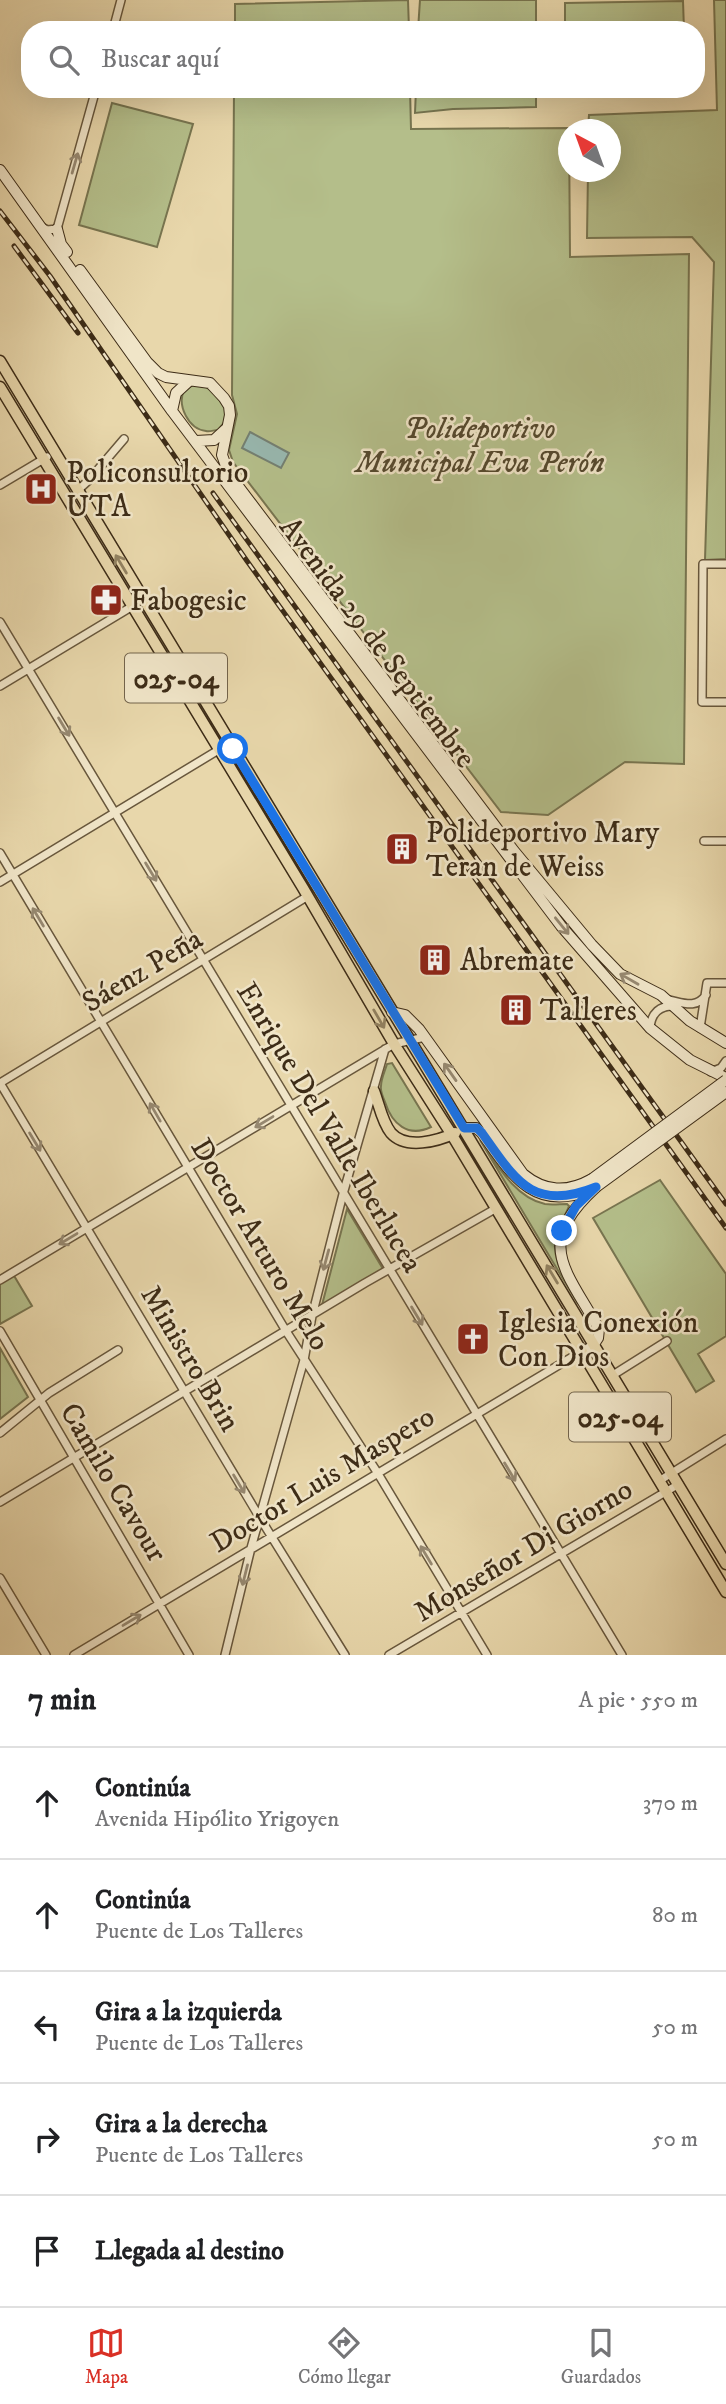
<!DOCTYPE html>
<html lang="es">
<head>
<meta charset="utf-8">
<style>
  body { margin:0; font-family:"IM FELL DW Pica",serif; background:#f2f2f2; color:#202124 }
  .compass { position:absolute; left:558px; top:119px; width:63px; height:63px; border-radius:50%; background:#fff; box-shadow:0 7px 28px #0002; rotate:319deg }
  .stop { position:absolute; width:21px; height:21px; margin:-16px; border:5px solid #1a73e8; border-radius:50%; background:#fff }
  .stop.end { background:#1a73e8; border-color:#fff; box-shadow:0 2px 7px #0008 }
  .list { margin:0; padding:0; list-style:none }
  h2 { display:flex; justify-content:space-between; align-items:center; height:91px; margin:0; padding:0 28px; font-size:30px }
  h2 small { font-size:23px; font-weight:400; color:#757577 }
  .list li { display:grid; grid-template-columns:46px 1fr auto; gap:21px; align-items:center; box-sizing:border-box; height:112px; padding:0 28px; border-top:2px solid #e0e0e0 }
  .list b { display:block; font-size:26px; white-space:nowrap }
  .list p { margin:0; font-size:23px; white-space:nowrap; color:#757577 }
  .list em { font-size:23px; font-style:normal; color:#757577 }
  .icon { flex:none; width:38px; height:38px; fill:none; stroke:currentColor; stroke-width:2; stroke-linecap:round; stroke-linejoin:round }
  .map { position:relative; flex:none; width:726px; height:1655px; overflow:hidden }
  .search { position:absolute; background:#fff; box-shadow:0 7px 28px #0002; left:21px; right:21px; top:21px; height:77px; display:flex; align-items:center; gap:18px; box-sizing:border-box; padding:0 24px; border-radius:28px; color:#757577; font-size:26px }
  .sheet { height:651px; background:#fff }
  nav { display:flex; justify-content:space-around; align-items:center; box-sizing:border-box; height:98px; border-top:2px solid #e0e0e0; background:#fff; font-size:19px; color:#757577 }
  nav a { display:grid; justify-items:center; gap:4px }
  nav .on { color:#d93025 }
  .map>svg:first-child { display:block }
  .green { fill:#b4be8a; stroke:#787550; stroke-width:2 }
  .water { fill:#98b8b0; stroke:#748073; stroke-width:2 }
  .lines { fill:none; stroke-linecap:round; stroke-linejoin:round }
  .street-casing { stroke:#68573c; stroke-width:10 }
  .secondary-casing { stroke:#3d2c17; stroke-width:12 }
  .primary-casing { stroke:#3d2c17; stroke-width:13 }
  .street { stroke:#f0e5c8; stroke-width:7 }
  .secondary { stroke:#f0e5c8; stroke-width:10 }
  .primary { stroke:#e8d7ab; stroke-width:10 }
  .rail-casing { stroke:#3d2c17; stroke-width:5 }
  .rail { stroke:#f0e5c8; stroke-width:2.5; stroke-dasharray:8; stroke-linecap:butt }
  .secondary-bridge-casing { stroke:#3d2c17; stroke-width:12; stroke-linecap:butt }
  .secondary-bridge { stroke:#f0e5c8; stroke-width:10 }
  .oneway { stroke:#968870 }
  .oneway2 { stroke:#928261 }
  .route { stroke:#1a73e8; stroke-width:9 }
  .labels { text-anchor:middle; stroke-width:5; stroke-linejoin:round; paint-order:stroke }
  .shield { fill:#f0e5c8; stroke:#73644c; stroke-width:2 }
  .shield-label { font-size:28px; font-weight:bold; fill:#3d2c17 }
  .park-label { font-size:30px; font-style:italic; fill:#55492e; stroke:#f0e5c8 }
  .poi-label { font-size:30px; fill:#3d2c17; stroke:#f0e5c8; text-anchor:start }
  .street-label { font-size:30px; fill:#3d2c17; stroke:#f0e5c8 }
</style>
</head>
<body>
<div class="map">
<svg width="726" height="1655" viewBox="0 0 726 1655">
  <rect width="100%" height="100%" fill="#e8d7ab"/>
  <filter id="stains"><feTurbulence type="fractalNoise" baseFrequency=".00286" numOctaves="4"/><feColorMatrix values="0 0 0 0 .2 0 0 0 0 .09 0 0 0 0 .02 0 0 0 .5 -.17"/></filter>
  <radialGradient id="worn" r=".72"><stop offset=".6" stop-color="#630" stop-opacity="0"/><stop offset="1" stop-color="#630" stop-opacity=".3"/></radialGradient>
  <path class="green" d="M408,0L409,30H235V4Z
    M420,0H536V30H418Z
    M714,0H726V559L705,560L714,262L692,237L587,238L588,172H610V130L588,129L589,115L717,110Z
    M683,1L684,30H565V3Z
    M234,89H410L411,129L569,128L570,257L689,254L684,764L625,762L548,815L501,812L233,462L229,450L237,414L232,395Z
    M416,89H536V107L453,109L415,113Z
    M564,89H685V95L564,97Z
    M112,103L193,124L157,247L79,225Z
    M195,384C212,386 218,397 226,410L225,421L218,430C214,430 210,432 206,431C188,429 177,405 184,390Z
    M392,1063L431,1127C408,1138 392,1124 385,1102C383,1097 380,1091 381,1086C381,1079 385,1071 387,1064Z
    M480,1140C496,1163 515,1198 545,1204C552,1205 560,1204 567,1204L569,1206C565,1216 559,1226 556,1237C550,1261 569,1283 578,1304Z
    M660,1180L726,1274V1336L698,1354L714,1381L696,1392L593,1218Z
    M347,1209L383,1269L322,1305Z
    M13,1274L32,1306L0,1324V1282Z
    M0,1348L28,1397L0,1419Z"/>
  <path class="water" d="M250,432L289,453L281,468L242,448Z"/>
  <g class="lines">
    <defs>
      <path id="street" d="M113,30L121,0
        M42,227L47,230L57,229L96,89
        M0,485L47,457
        M77,491L89,480L124,439
        M726,564H703L702,702H726
        M0,622L622,1655
        M0,686L136,604
        M704,841H726
        M0,853L286,1331L377,1472L487,1655
        M0,882L230,743
        M669,1000C684,1003 696,1009 706,995
        M650,1028C651,1013 660,1005 675,1006
        M700,1028L707,983H726
        M711,1072L721,1068L726,1061
        M0,1083L260,1518L345,1655
        M0,1083L308,896
        M0,1280L394,1044L425,1037
        M0,1331L189,1655
        M613,1375L667,1341
        M0,1433L49,1393L118,1350
        M659,1481L726,1439
        M0,1502L365,1283L495,1209
        M0,1578L46,1655
        M74,1655L594,1344
        M225,1655L251,1548L304,1360L312,1316L343,1194L385,1049
        M389,1655L679,1484"/>
      <path id="secondary" d="M0,170L172,411L561,926L650,1028L690,1060L726,1078
        M57,229L61,244L67,252
        M80,270L147,362L158,373L166,377L210,383L224,398L229,406L230,415L222,455L229,474L514,851L592,945L620,974L661,995L690,1021L726,1043
        M172,411L176,393L189,381
        M196,441L214,440L226,429
        M392,1012L405,1015L419,1029L523,1174C545,1192 567,1193 592,1179
        M464,1128H476L482,1133C510,1172 533,1213 589,1190
        M594,1344L598,1338L599,1329C565,1268 534,1244 596,1187"/>
      <path id="primary" d="M0,361L726,1564
        M0,387L303,888L394,1044L452,1135L726,1592
        M374,1091C379,1104 382,1122 391,1133C406,1150 438,1141 455,1133"/>
    </defs>
    <use href="#street" class="street-casing"/>
    <use href="#secondary" class="secondary-casing"/>
    <use href="#primary" class="primary-casing"/>
    <use href="#street" class="street"/>
    <use href="#secondary" class="secondary"/>
    <use href="#primary" class="primary"/>
    <defs>
      <path id="rail" d="M0,211L50,276L247,561L726,1228
        M14,246L78,333
        M213,493L726,1204"/>
    </defs>
    <use href="#rail" class="rail-casing"/>
    <use href="#rail" class="rail"/>
    <defs>
      <path id="secondary-bridge" d="M592,1179L726,1080
        M596,1187L726,1092"/>
    </defs>
    <use href="#secondary-bridge" class="secondary-bridge-casing"/>
    <use href="#secondary-bridge" class="secondary-bridge"/>
  </g>
  <defs><path id="oneway-shaft" d="M-6 0H5M1.5-3L5.5 0L1.5 3" fill="none" stroke-width="1.6" stroke-linecap="round" stroke-linejoin="round" transform="scale(1.75)"/></defs>
  <g class="oneway">
    <use href="#oneway-shaft" transform="translate(75 163) rotate(-74)"/>
    <use href="#oneway-shaft" transform="translate(64 727) rotate(59)"/>
    <use href="#oneway-shaft" transform="translate(151 872) rotate(59)"/>
    <use href="#oneway-shaft" transform="translate(38 917) rotate(-121)"/>
    <use href="#oneway-shaft" transform="translate(562 926) rotate(51)"/>
    <use href="#oneway-shaft" transform="translate(629 979) rotate(-150)"/>
    <use href="#oneway-shaft" transform="translate(450 1072) rotate(-125)"/>
    <use href="#oneway-shaft" transform="translate(155 1112) rotate(-120)"/>
    <use href="#oneway-shaft" transform="translate(264 1122) rotate(149)"/>
    <use href="#oneway-shaft" transform="translate(35 1142) rotate(59)"/>
    <use href="#oneway-shaft" transform="translate(68 1239) rotate(149)"/>
    <use href="#oneway-shaft" transform="translate(326 1260) rotate(105)"/>
    <use href="#oneway-shaft" transform="translate(417 1316) rotate(59)"/>
    <use href="#oneway-shaft" transform="translate(510 1472) rotate(59)"/>
    <use href="#oneway-shaft" transform="translate(239 1484) rotate(59)"/>
    <use href="#oneway-shaft" transform="translate(426 1555) rotate(-121)"/>
    <use href="#oneway-shaft" transform="translate(245 1575) rotate(104)"/>
    <use href="#oneway-shaft" transform="translate(132 1620) rotate(-31)"/>
  </g>
  <g class="oneway2">
    <use href="#oneway-shaft" transform="translate(121 564) rotate(-121)"/>
    <use href="#oneway-shaft" transform="translate(379 1019) rotate(60)"/>
    <use href="#oneway-shaft" transform="translate(552 1274) rotate(-121)"/>
  </g>
  <g class="lines">
    <path class="route" d="M233,749L464,1128H477L482,1133C515,1179 532,1213 596,1187L576,1206L562,1231"/>
  </g>
  <defs>
    <symbol id="hospital-square" viewBox="-11 -11 22 22"><rect x="-9" y="-9" width="18" height="18" rx="4" fill="#8f2418" stroke="#f0e5c8"/><path d="M-5-5h3v3.5h4V-5h3V5h-3V1.5h-4V5h-3Z" fill="#fff"/></symbol>
    <symbol id="pharmacy-square" viewBox="-11 -11 22 22"><rect x="-9" y="-9" width="18" height="18" rx="4" fill="#8f2418" stroke="#f0e5c8"/><path d="M-2-6h4v4h4v4h-4v4h-4v-4h-4v-4h4Z" fill="#fff"/></symbol>
    <symbol id="building-square" viewBox="-11 -11 22 22"><rect x="-9" y="-9" width="18" height="18" rx="4" fill="#8f2418" stroke="#f0e5c8"/><path d="M-4-6H4V6H1V3H-1V6H-4ZM-2.5-4.3h1.7v1.8h-1.7ZM.8-4.3h1.7v1.8H.8ZM-2.5-1h1.7V.8h-1.7ZM.8-1h1.7V.8H.8Z" fill="#fff"/></symbol>
    <symbol id="church-square" viewBox="-11 -11 22 22"><rect x="-9" y="-9" width="18" height="18" rx="4" fill="#8f2418" stroke="#f0e5c8"/><path d="M-1.2-6h2.4v3.5h3.3v2.4h-3.3V6h-2.4V-.1h-3.3v-2.4h3.3Z" fill="#fff"/></symbol>
  </defs>
  <g fill-rule="evenodd">
    <use href="#hospital-square" x="22" y="470" width="38" height="38"/>
    <use href="#pharmacy-square" x="87" y="581" width="38" height="38"/>
    <use href="#building-square" x="383" y="830" width="38" height="38"/>
    <use href="#building-square" x="416" y="941" width="38" height="38"/>
    <use href="#building-square" x="497" y="991" width="38" height="38"/>
    <use href="#church-square" x="454" y="1320" width="38" height="38"/>
  </g>
  <g class="labels">
    <g class="shield">
      <rect x="125" y="653.5" width="102" height="49" rx="5"/>
      <rect x="569" y="1392.5" width="102" height="49" rx="5"/>
    </g>
    <g class="shield-label">
      <text x="176" y="688">025-04</text>
      <text x="620" y="1427">025-04</text>
    </g>
    <g class="park-label">
      <text x="480" y="438">Polideportivo<tspan x="480" dy="34">Municipal Eva Perón</tspan></text>
    </g>
    <g class="poi-label">
      <text x="66" y="482">Policonsultorio<tspan x="66" dy="34">UTA</tspan></text>
      <text x="130" y="610">Fabogesic</text>
      <text x="426" y="842">Polideportivo Mary<tspan x="426" dy="34">Teran de Weiss</tspan></text>
      <text x="460" y="970">Abremate</text>
      <text x="540" y="1020">Talleres</text>
      <text x="498" y="1332">Iglesia Conexión<tspan x="498" dy="34">Con Dios</tspan></text>
    </g>
    <g class="street-label">
      <text transform="translate(378 642) rotate(53)" y="10">Avenida 29 de Septiembre</text>
      <text transform="translate(142 970) rotate(-31)" y="10">Sáenz Peña</text>
      <text transform="translate(330 1127) rotate(59)" y="10">Enrique Del Valle Iberlucea</text>
      <text transform="translate(261 1244) rotate(59)" y="10">Doctor Arturo Melo</text>
      <text transform="translate(191 1358) rotate(59)" y="10">Ministro Brin</text>
      <text transform="translate(322 1479) rotate(-31)" y="10">Doctor Luis Maspero</text>
      <text transform="translate(114 1482) rotate(59)" y="10">Camilo Cavour</text>
      <text transform="translate(523 1550) rotate(-31)" y="10">Monseñor Di Giorno</text>
    </g>
  </g>
  <rect width="100%" height="100%" filter="url(#stains)"/>
  <rect width="100%" height="100%" fill="url(#worn)"/>
</svg>
<svg class="compass" viewBox="-18 -18 36 36"><path d="M0-13l5 13h-10z" fill="#e53935"/><path d="M0 13l5-13h-10z" fill="#757577"/></svg>
<div class="stop" style="left:233px;top:749px"></div>
<div class="stop end" style="left:562px;top:1231px"></div>
<div class="search"><svg class="icon" aria-label="search" viewBox="0 0 24 24"><circle cx="10" cy="10" r="6"/><path d="M15 15l6 6"/></svg>Buscar aquí</div>
</div>
<section class="sheet">
<h2>7 min<small>A pie · 550 m</small></h2>
<ul class="list">
<li><svg class="icon" aria-label="ahead" viewBox="0 0 24 24"><path d="M12 20V5M6 11l6-6 6 6"/></svg><div><b>Continúa</b><p>Avenida Hipólito Yrigoyen</p></div><em>370 m</em></li>
<li><svg class="icon" aria-label="ahead" viewBox="0 0 24 24"><path d="M12 20V5M6 11l6-6 6 6"/></svg><div><b>Continúa</b><p>Puente de Los Talleres</p></div><em>80 m</em></li>
<li><svg class="icon" aria-label="left" viewBox="0 0 24 24"><path d="M17 20v-9H6M10 6l-5 5 5 5"/></svg><div><b>Gira a la izquierda</b><p>Puente de Los Talleres</p></div><em>50 m</em></li>
<li><svg class="icon" aria-label="right" viewBox="0 0 24 24"><path d="M7 20v-9h11M14 6l5 5-5 5"/></svg><div><b>Gira a la derecha</b><p>Puente de Los Talleres</p></div><em>50 m</em></li>
<li><svg class="icon" aria-label="arrive" viewBox="0 0 24 24"><path d="M6 21V4h12l-3 4 3 4H6"/></svg><div><b>Llegada al destino</b></div></li>
</ul>
</section>
<nav>
<a class="on"><svg class="icon" aria-label="map" viewBox="0 0 24 24"><path d="M3 6l6-2 6 2 6-2v14l-6 2-6-2-6 2zM9 4v14M15 6v14"/></svg>Mapa</a>
<a><svg class="icon" aria-label="directions" viewBox="0 0 24 24"><path d="M12 3l9 9-9 9-9-9zM9 14v-3h6M13 9l2 2-2 2"/></svg>Cómo llegar</a>
<a><svg class="icon" aria-label="saved" viewBox="0 0 24 24"><path d="M7 4h10v16l-5-4-5 4z"/></svg>Guardados</a>
</nav>
</body>
</html>
